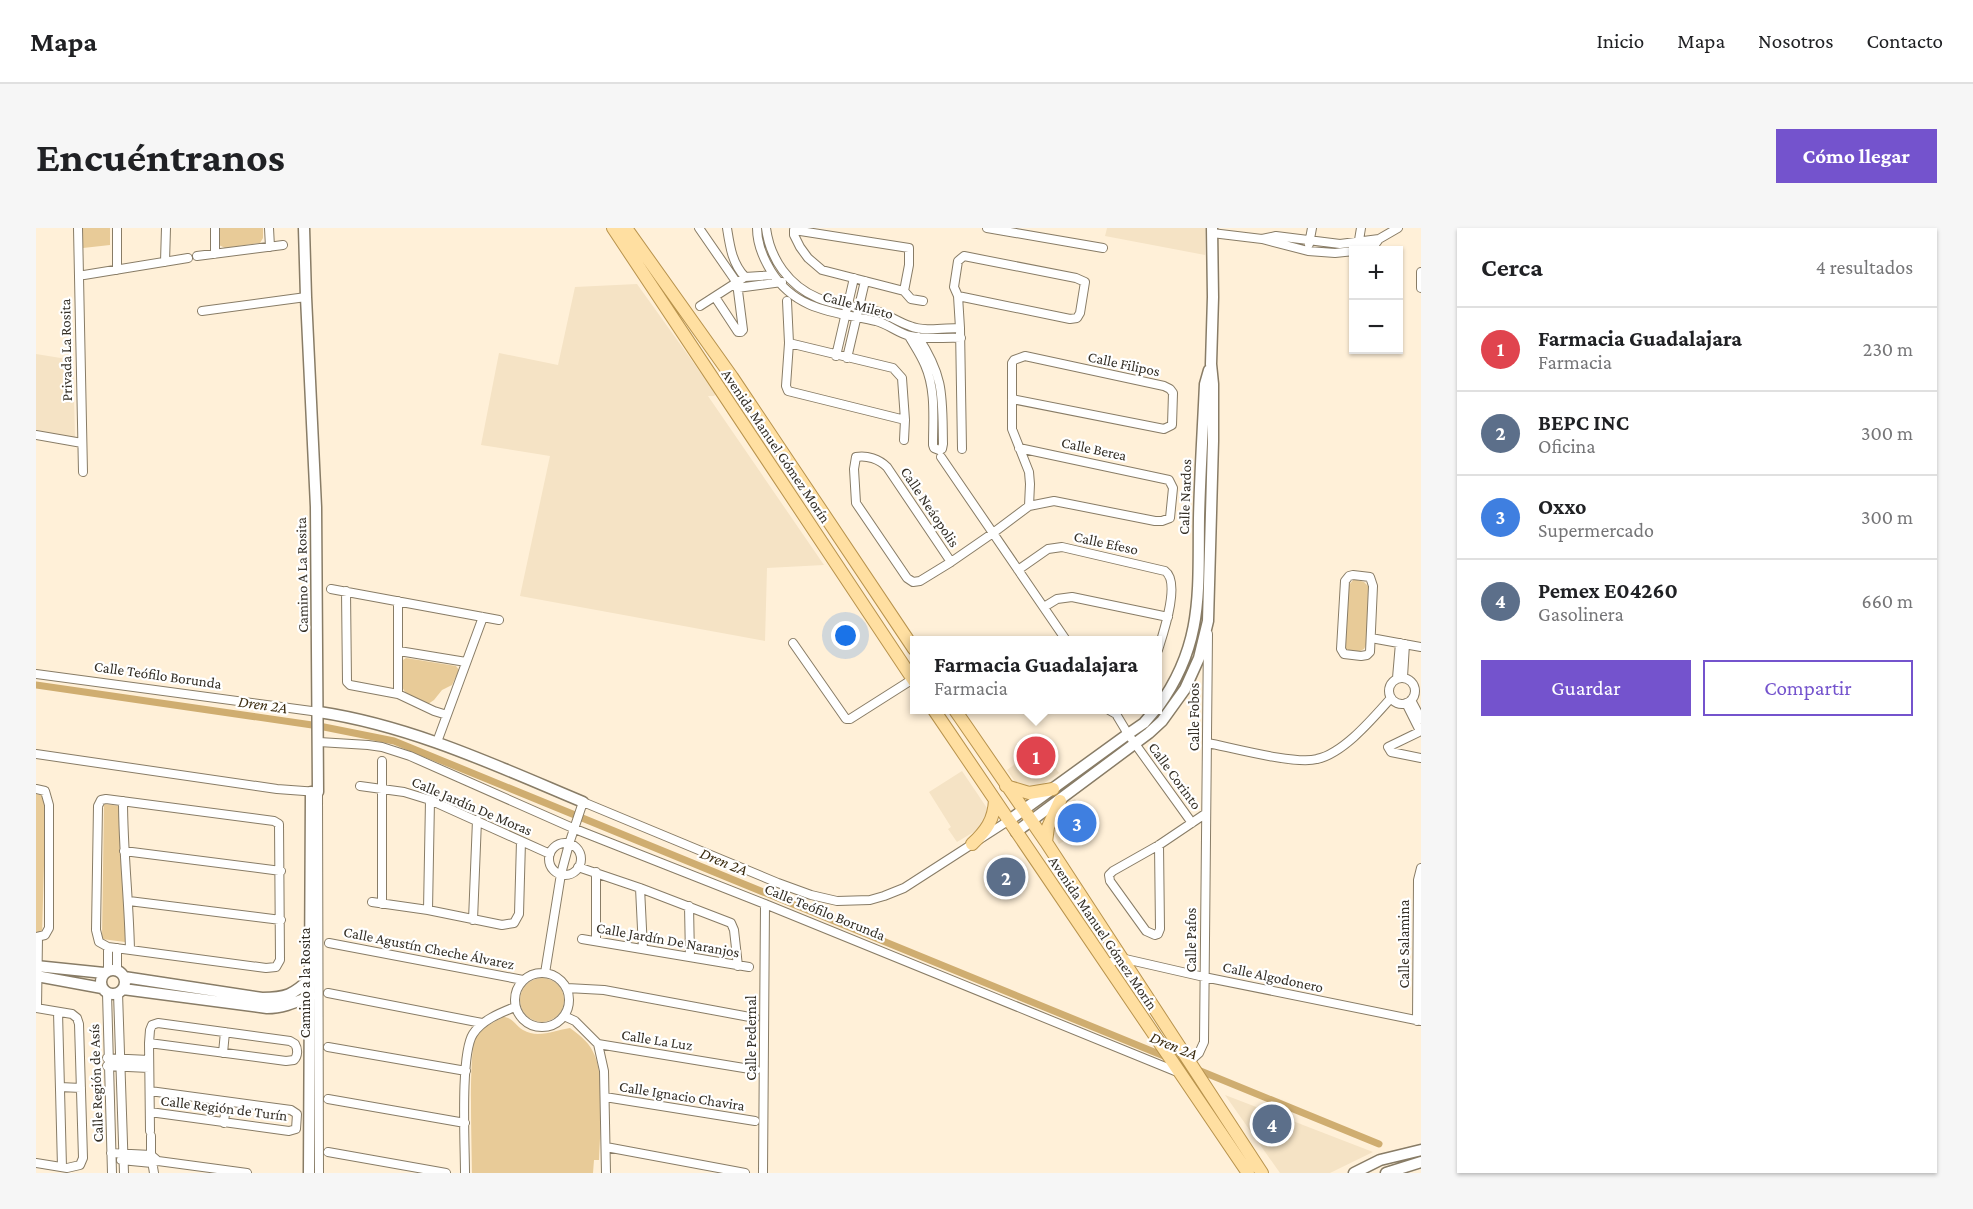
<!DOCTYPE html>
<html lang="es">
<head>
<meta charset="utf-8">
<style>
  body { margin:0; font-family:"Crimson Pro",serif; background:#f6f6f6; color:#202124 }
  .controls { position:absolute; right:18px; top:18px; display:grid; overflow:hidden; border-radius:0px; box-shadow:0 2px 4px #0004 }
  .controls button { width:54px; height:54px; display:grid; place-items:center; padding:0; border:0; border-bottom:2px solid #e0e0e0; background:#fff; color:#202124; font:30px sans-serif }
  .you { position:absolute; left:810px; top:408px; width:21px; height:21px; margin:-15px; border:4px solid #fff; border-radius:50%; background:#1a73e8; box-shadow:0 0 0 9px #1a73e833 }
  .badge { display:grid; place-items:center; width:39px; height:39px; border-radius:50%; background:#7453cd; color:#fff; font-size:20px; font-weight:700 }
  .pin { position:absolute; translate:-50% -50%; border:3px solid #fff; box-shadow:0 2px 6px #0006 }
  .popup { position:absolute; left:874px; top:408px; width:252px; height:78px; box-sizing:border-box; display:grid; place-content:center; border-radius:0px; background:#fff; filter:drop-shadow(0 2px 4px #0005); font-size:20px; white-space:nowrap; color:#757577 }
  .popup b { font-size:22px; color:#202124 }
  .popup::after { content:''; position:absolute; left:50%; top:100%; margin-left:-12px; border:12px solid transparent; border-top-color:#fff }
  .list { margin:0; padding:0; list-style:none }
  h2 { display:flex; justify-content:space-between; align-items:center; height:78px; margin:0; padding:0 24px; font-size:26px }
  h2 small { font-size:20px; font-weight:400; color:#757577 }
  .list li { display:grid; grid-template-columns:39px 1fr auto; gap:18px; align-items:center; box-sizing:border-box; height:84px; padding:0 24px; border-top:2px solid #e0e0e0 }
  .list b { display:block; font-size:22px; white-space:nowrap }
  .list p { margin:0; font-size:20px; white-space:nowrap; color:#757577 }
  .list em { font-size:20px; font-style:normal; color:#757577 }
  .actions { display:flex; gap:12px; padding:18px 24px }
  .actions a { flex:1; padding:14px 0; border:2px solid #7453cd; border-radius:0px; text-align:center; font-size:21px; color:#7453cd }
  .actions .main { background:#7453cd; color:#fff }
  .map { position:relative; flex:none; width:1385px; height:945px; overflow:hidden; border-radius:0px }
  header { display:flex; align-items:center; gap:36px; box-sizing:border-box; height:84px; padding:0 30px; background:#fff; border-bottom:2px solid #e0e0e0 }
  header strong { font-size:28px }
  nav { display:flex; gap:33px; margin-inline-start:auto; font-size:21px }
  .intro { display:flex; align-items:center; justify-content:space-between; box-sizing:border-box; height:144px; padding:0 36px }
  h1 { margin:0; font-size:42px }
  .button { padding:15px 27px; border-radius:0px; background:#7453cd; color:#fff; font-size:21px; font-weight:700 }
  main { display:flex; gap:36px; padding:0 36px }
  aside { flex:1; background:#fff; border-radius:0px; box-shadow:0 2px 4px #0004 }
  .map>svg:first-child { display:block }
  .built { fill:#f5e3c5 }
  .green { fill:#e8cb98 }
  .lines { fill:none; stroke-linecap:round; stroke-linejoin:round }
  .canal { stroke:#cfad70; stroke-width:7 }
  .street-casing { stroke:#887c66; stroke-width:10 }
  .secondary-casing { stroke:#887c66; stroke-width:13 }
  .primary-casing { stroke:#b8934d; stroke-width:14 }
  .street { stroke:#fff; stroke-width:8 }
  .secondary { stroke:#fff; stroke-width:10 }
  .primary { stroke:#ffdfa1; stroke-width:12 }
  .labels { text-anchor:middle; stroke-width:4.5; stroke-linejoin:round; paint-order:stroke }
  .street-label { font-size:15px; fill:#342f26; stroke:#fff }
  .water-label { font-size:16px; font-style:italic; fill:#3b2c10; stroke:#fff }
</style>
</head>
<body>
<header>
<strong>Mapa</strong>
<nav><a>Inicio</a><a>Mapa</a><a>Nosotros</a><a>Contacto</a></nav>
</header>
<div class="intro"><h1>Encuéntranos</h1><a class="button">Cómo llegar</a></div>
<main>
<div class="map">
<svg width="1385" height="945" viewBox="0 0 1385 945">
  <rect width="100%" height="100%" fill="#fff0d8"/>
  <path class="built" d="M1071,0H1169V27L1069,8Z
    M601,56L680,166L678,168H672L788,337L731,340L729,413L484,368L514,228L445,217L463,125L522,137L539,59Z
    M0,126L37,132L39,210L0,204Z
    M1003,518L1023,545L1003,559L993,561L982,558L971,542Z
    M926,543L951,580L953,591L941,602L921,614L912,601L915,599L893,564Z
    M1039,571L1054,598L1023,616L1017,604L1024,580Z
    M1189,867L1337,924L1294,945H1244Z"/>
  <path class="green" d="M47,0H74V17L47,20Z
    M183,0H227V10L224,15L189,20L183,17Z
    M1318,351L1328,354L1332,358L1331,415L1328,421C1321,425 1315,425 1309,420L1313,357Z
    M370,430L420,438L423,442L416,457L406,462L398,472L392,476C361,461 366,467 367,432Z
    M0,566L10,568L6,706L0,705Z
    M68,576L84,578L85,626L90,673L89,714L66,711Z
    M484 772a22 22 0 1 1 44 0a22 22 0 1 1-44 0Z
    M468,789C477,790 479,797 487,802C502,811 519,802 534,800C545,808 554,815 559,828C569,853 564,903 563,932H558L557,945H436C436,924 432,820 440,808C446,800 459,793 468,789Z"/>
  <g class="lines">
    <path class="canal" d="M0,457L283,498L358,513L1343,916"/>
    <defs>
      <path id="street" d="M42,0L47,244
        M233,0L234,19
        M663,0L701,55L707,102L705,104
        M691,0C694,19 696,35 709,49
        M721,0C721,16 727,30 735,43C760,83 798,84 840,93C852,96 862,105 874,108C889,112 909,109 925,110
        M730,0C734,31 753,58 782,70C800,78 822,78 840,83C853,87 862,94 874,98C888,104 909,100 924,100
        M951,0L1067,20
        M1176,5L1226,11L1272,23L1299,25L1318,23
        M1226,11L1240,8L1304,16L1343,11
        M1273,16L1276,0
        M1322,18L1325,0
        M1322,22L1337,19L1343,11L1362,0
        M179,26V0
        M161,28L247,17
        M129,34L130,0
        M81,42V0
        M1385,44V60
        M48,47L152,30
        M701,60L746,54
        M868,63L873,37V20L758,2V7L764,19L772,30L786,42L868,63L875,71L887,73
        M922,68L1034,91L1041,90L1044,85L1049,54L1040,50L928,28L922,33L918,59L922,68L924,100L926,221
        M679,69L702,104H705
        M751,73L753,115L750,158L752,163L869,192
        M664,78L709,49L737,47
        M166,83L270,69
        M873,108C878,117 885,127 889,137C900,162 897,190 897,217L898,220L903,222L906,221L907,216C906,169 909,150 882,109
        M753,115L857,140L866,150L869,192L868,212
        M800,128L818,50
        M811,130L829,53
        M976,171L1128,201L1136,197L1137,165L1134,161L1128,158L989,128L978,132L976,135V201L993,244L994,256L993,278
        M0,207L46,215
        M905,229L1030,412
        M915,334L851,239C843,231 831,227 820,229L818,241L820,275L871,350L877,354L884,353L915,334L957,305L993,278L1018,273L1119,293H1126L1134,290L1137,260L1133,252L983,220
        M982,342L1012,321L1026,319L1129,343C1145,354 1127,406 1122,422
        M1317,347L1334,349L1337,358L1334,424L1331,427L1325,428L1308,426L1305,421L1309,353L1313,348Z
        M295,361L463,392
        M310,363L311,454L314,457L362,466L398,483L411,487
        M1008,379L1021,371L1036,369L1132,389
        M1335,410L1385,419
        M757,415L810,491H814L877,451
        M363,423L430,434
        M0,446L283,484
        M1367,449L1369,416
        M1353 463a13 13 0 1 1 26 0a13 13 0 1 1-26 0Z
        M1361,450L1364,415
        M362,466V373
        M1375,472L1385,491
        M1370,475L1384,503
        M1073,482L1080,486L1092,506L1156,595
        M1385,503L1352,519L1355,524L1385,530
        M283,514L332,517L346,519L374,528L539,601L729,676L1144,845
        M401,514L447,389
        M1172,515C1197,520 1260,537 1281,531C1308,525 1337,490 1355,470
        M0,526L241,561L282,564L283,945
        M346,533V676
        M324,558L368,564L394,572L514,626
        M0,561L9,563L13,577V700L9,707L0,709
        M70,571L238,593L243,596L244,732L240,739L230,740L72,719L63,714L60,702L62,578L65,572Z
        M87,573C87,623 93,672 94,722
        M513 631a16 16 0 1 1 32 0a16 16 0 1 1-32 0Z
        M1123,617L1124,701L1122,706L1119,707L1110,703L1074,653L1073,647L1077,643L1123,617L1169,586
        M88,623L245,643
        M542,639L604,660L695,695L698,702L702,738
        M604,660L607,721
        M93,673L245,692
        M336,674L392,682L466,697L478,695L483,686L485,613
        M653,678L654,729
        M392,682L394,572
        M437,692L441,592
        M546,711L713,739
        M560,713V644
        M293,715L487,752
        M81,720V743
        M1071,736L1085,730L1168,749L1385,793
        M72,743V719
        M479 772a27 27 0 1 1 54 0a27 27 0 1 1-54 0Z
        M509,745L525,646L533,616L547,574L742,655L775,667L801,673L834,672L848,668L868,660L972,593
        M531,760L568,762L719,790
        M71,765L76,945
        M82,765L88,945
        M292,765L446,795
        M0,780L36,786L41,790L43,796L47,930L44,937L31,940L0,935
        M1,780L2,709
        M22,784L26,939
        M528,788L539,793L562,816L720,842
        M1381,793L1382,652L1385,640
        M113,815L250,833L258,832C262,828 262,821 259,816L254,813L122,795L116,797L114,802L113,815L114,903
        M562,816L568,843L570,945
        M292,819L430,843
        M187,825L189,804
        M71,830L113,832
        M1154,833L1163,825L1168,814L1172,406
        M71,838L113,840
        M24,859L45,860
        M114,863L255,882L261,886L260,901L253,903L114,884
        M569,869L719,893
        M292,871L429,895
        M188,895L190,874
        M115,908V927L118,945
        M570,919L709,945
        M292,924L410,945
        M75,925L115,927L122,933
        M85,932L116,935L122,933L211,945
        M429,945C429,918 424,826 437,806C446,792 464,785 479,779
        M727,945L729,676"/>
      <path id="secondary" d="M268,0L270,69L280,279L282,564
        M1122,479C1168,416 1162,363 1163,290C1164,245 1167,201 1169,156L1173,142
        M283,484C376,498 461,538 547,574
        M972,593L1092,506L1108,495L1119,482
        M980,604L1113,505L1126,493L1149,461L1163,430L1172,393L1177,213V156L1175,136L1177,69L1176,0
        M0,738L68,745
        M65 754a12 12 0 1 1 24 0a12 12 0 1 1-24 0Z
        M0,748L66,760
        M88,749L226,770C250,770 257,767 275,750
        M87,761L231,780C247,780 260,774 275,768
        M273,945L275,564
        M1318,945L1344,932L1385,922
        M1350,945L1385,934"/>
      <path id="primary" d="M577,0L878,453
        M590,0L696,149L878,421
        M898,482L1212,945
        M919,482L1010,614L1226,945
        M970,558L993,565L1017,561
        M1010,614L1012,599L1024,573
        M936,616C950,603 958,592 959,572"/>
    </defs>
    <use href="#street" class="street-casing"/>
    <use href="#secondary" class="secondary-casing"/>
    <use href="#primary" class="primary-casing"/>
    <use href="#street" class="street"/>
    <use href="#secondary" class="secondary"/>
    <use href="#primary" class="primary"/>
  </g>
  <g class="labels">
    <g class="street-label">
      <text transform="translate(822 77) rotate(15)" y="5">Calle Mileto</text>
      <text transform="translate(30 122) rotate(-91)" y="5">Privada La Rosita</text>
      <text transform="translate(1088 136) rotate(12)" y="5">Calle Filipos</text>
      <text transform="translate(740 218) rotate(56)" y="5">Avenida Manuel Gómez Morín</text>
      <text transform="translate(1058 221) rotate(12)" y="5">Calle Berea</text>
      <text transform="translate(1149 269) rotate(-88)" y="5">Calle Nardos</text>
      <text transform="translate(894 279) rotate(56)" y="5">Calle Neáopolis</text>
      <text transform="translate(1070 315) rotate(12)" y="5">Calle Efeso</text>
      <text transform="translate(266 347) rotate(-91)" y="5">Camino A La Rosita</text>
      <text transform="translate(122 447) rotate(8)" y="5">Calle Teófilo Borunda</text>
      <text transform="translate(1158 489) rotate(-90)" y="5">Calle Fobos</text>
      <text transform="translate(1139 548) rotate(54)" y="5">Calle Corinto</text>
      <text transform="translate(436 578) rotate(23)" y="5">Calle Jardín De Moras</text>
      <text transform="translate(789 684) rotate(22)" y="5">Calle Teófilo Borunda</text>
      <text transform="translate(1067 705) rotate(56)" y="5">Avenida Manuel Gómez Morín</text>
      <text transform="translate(632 712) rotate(10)" y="5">Calle Jardín De Naranjos</text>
      <text transform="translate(1155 712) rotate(-90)" y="5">Calle Pafos</text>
      <text transform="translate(1368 716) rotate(-90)" y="5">Calle Salamina</text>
      <text transform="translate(393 720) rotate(11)" y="5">Calle Agustín Cheche Álvarez</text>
      <text transform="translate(1237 749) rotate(12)" y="5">Calle Algodonero</text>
      <text transform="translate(269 755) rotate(-90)" y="5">Camino a la Rosita</text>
      <text transform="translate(715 810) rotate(-90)" y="5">Calle Pedernal</text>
      <text transform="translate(621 812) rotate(9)" y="5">Calle La Luz</text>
      <text transform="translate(60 855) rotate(-92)" y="5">Calle Región de Asís</text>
      <text transform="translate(646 868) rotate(9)" y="5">Calle Ignacio Chavira</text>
      <text transform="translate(188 880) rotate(7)" y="5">Calle Región de Turín</text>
    </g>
    <g class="water-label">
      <text transform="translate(227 476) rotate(8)" y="6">Dren 2A</text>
      <text transform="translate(688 633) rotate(22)" y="6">Dren 2A</text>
      <text transform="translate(1138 817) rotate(22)" y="6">Dren 2A</text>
    </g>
  </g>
</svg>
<div class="controls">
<button>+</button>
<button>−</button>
</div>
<div class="you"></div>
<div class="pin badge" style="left:1000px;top:528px;background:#e0444e">1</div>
<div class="popup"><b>Farmacia Guadalajara</b>Farmacia</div>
<div class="pin badge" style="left:970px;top:649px;background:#5c6f8a">2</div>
<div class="pin badge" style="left:1041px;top:595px;background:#3f7fe0">3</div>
<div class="pin badge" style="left:1236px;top:896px;background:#5c6f8a">4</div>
</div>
<aside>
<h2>Cerca<small>4 resultados</small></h2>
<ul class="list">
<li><span class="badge" style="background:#e0444e">1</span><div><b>Farmacia Guadalajara</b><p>Farmacia</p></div><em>230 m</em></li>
<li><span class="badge" style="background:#5c6f8a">2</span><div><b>BEPC INC</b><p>Oficina</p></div><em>300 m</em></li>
<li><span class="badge" style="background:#3f7fe0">3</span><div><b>Oxxo</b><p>Supermercado</p></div><em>300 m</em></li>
<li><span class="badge" style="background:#5c6f8a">4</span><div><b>Pemex E04260</b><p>Gasolinera</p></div><em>660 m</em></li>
</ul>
<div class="actions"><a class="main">Guardar</a><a>Compartir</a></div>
</aside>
</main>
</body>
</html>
